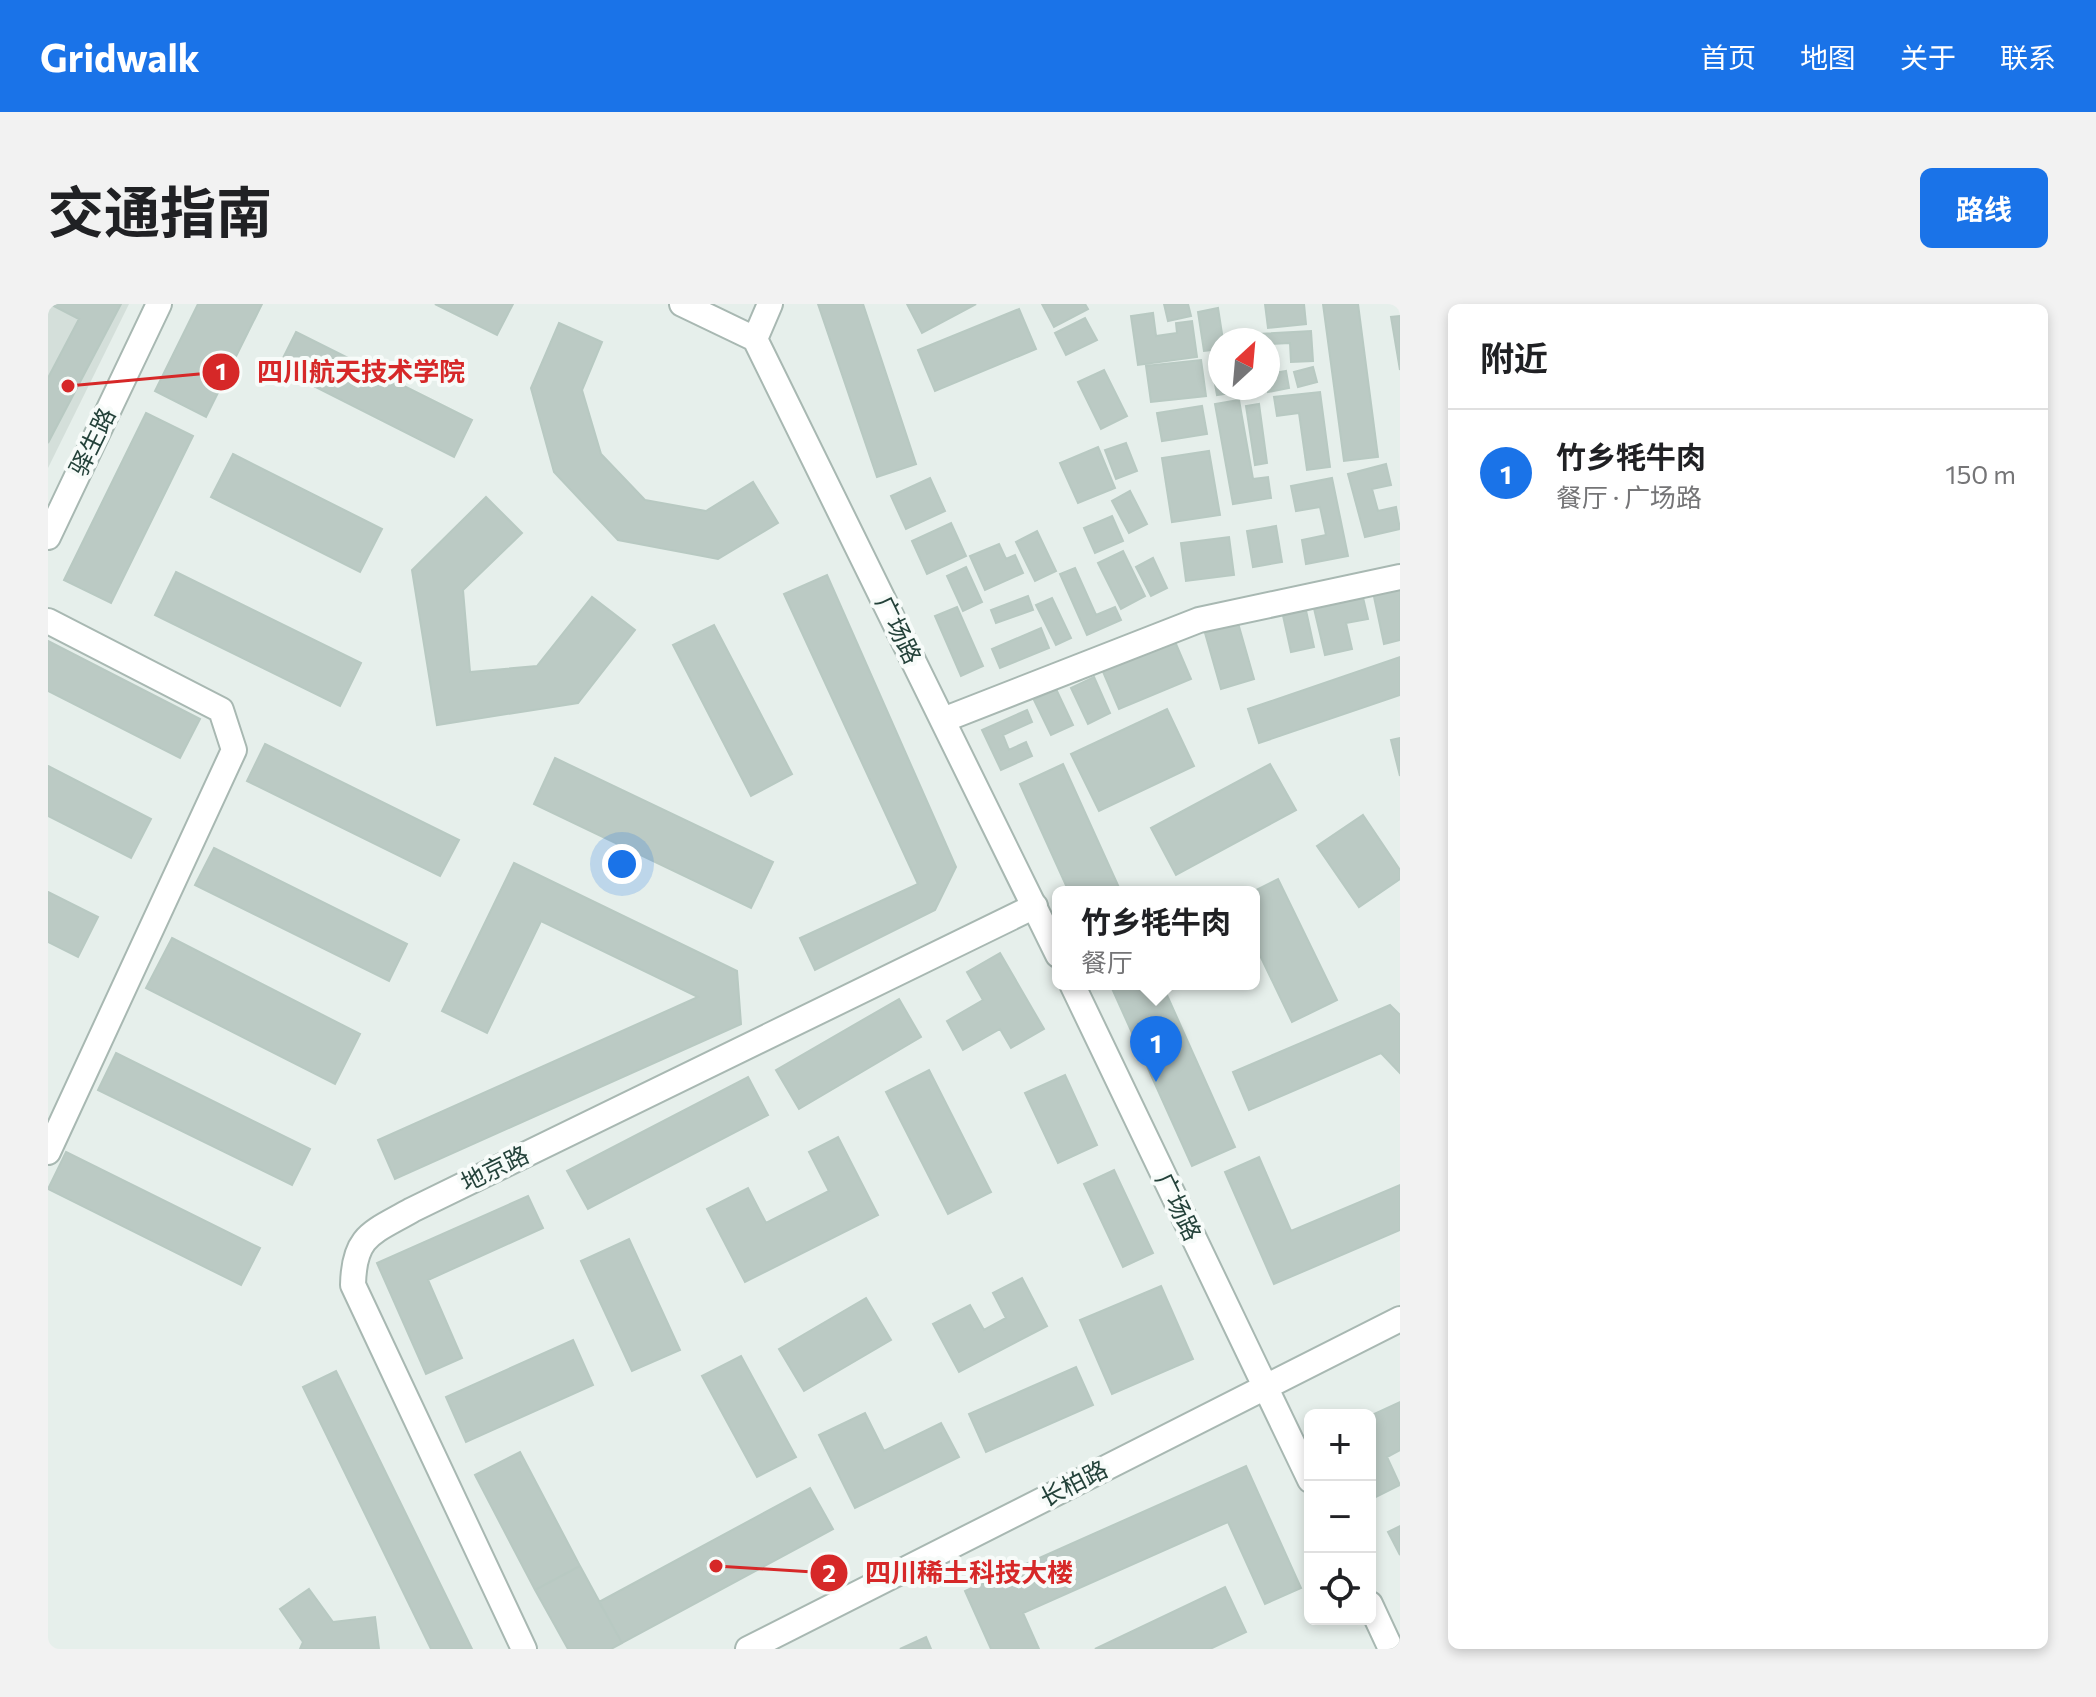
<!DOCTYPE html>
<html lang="zh">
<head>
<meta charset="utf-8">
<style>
  body { margin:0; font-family:Commissioner,"Noto Sans SC",sans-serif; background:#f2f2f2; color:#202124 }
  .controls { position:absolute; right:24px; bottom:24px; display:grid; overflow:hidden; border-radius:12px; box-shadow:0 4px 12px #0003 }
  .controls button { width:72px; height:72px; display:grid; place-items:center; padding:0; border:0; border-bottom:2px solid #e0e0e0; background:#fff; color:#202124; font:40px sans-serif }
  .compass { position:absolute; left:1160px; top:24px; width:72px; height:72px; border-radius:50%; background:#fff; box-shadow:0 4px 12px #0003; rotate:26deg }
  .you { position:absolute; left:574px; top:560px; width:28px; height:28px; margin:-20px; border:6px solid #fff; border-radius:50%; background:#1a73e8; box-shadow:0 0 0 12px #1a73e833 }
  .badge { display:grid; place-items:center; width:52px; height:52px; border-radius:50%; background:#1a73e8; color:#fff; font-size:26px; font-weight:700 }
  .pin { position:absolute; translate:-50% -66px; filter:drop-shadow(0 2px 4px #0008) }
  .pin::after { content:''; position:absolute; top:42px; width:28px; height:24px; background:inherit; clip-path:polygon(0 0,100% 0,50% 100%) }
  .popup { position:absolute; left:1004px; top:582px; width:208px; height:104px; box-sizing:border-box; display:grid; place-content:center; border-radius:12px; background:#fff; filter:drop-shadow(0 2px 6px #0005); font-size:26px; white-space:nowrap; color:#757577 }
  .popup b { font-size:30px; color:#202124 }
  .popup::after { content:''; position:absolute; left:50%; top:100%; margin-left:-16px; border:16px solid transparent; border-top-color:#fff }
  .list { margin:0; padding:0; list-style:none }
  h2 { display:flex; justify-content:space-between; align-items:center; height:104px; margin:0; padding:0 32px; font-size:34px }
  h2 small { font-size:26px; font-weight:400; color:#757577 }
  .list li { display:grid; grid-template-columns:52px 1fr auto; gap:24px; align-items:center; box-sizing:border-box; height:128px; padding:0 32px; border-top:2px solid #e0e0e0 }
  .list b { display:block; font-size:30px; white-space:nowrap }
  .list p { margin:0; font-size:26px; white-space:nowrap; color:#757577 }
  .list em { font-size:26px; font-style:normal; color:#757577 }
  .icon { flex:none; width:44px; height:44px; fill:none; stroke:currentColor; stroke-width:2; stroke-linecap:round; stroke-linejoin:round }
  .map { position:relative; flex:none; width:1352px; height:1345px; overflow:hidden; border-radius:12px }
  header { display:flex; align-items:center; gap:48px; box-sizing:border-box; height:112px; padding:0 40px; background:#1a73e8; color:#fff }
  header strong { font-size:38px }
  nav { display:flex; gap:44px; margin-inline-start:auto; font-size:28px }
  .intro { display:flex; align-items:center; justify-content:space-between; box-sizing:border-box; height:192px; padding:0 48px }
  h1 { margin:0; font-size:56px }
  .button { padding:20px 36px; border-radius:12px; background:#1a73e8; color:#fff; font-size:28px; font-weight:700 }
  main { display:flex; gap:48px; padding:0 48px }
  aside { flex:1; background:#fff; border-radius:12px; box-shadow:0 4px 12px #0003 }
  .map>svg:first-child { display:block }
  .built { fill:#d4dfda }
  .building { fill:#bbcac4; stroke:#b8c9c2; stroke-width:2 }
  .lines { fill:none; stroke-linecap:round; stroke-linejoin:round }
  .minor-casing { stroke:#a8b8b2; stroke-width:28 }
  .tertiary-casing { stroke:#a8b8b2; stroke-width:28 }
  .minor { stroke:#fff; stroke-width:24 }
  .tertiary { stroke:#fff; stroke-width:24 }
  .labels { text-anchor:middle; stroke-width:8; stroke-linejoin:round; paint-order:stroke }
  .street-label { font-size:24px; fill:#24423a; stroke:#f7fbf9 }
  .leader { fill:none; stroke:#d62828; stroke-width:3 }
  .callout-dot { fill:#d62828; stroke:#f7fbf9; stroke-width:3 }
  .mark-label { font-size:24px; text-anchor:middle; font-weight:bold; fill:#fff }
  .callout-label { font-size:26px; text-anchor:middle; font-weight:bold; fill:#d62828; stroke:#f7fbf9; stroke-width:8; stroke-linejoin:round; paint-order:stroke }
</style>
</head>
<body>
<header>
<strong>Gridwalk</strong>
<nav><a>首页</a><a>地图</a><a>关于</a><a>联系</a></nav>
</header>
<div class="intro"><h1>交通指南</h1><a class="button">路线</a></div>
<main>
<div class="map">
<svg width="1352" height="1345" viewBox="0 0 1352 1345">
  <rect width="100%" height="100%" fill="#e6efeb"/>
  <path class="built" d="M0,0H81L0,164Z"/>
  <path class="building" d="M2,0H73L0,139V74L31,15Z
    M150,0H214L158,113L107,87Z
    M387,0H465L449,31Z
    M770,0H815L868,160L829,173Z
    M859,0H928L874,29Z
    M994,0H1037L1040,5L1006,23Z
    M1116,0H1140L1143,12L1120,17Z
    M1217,0H1256L1258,20L1220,24Z
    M1275,0H1310L1330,153L1296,157Z
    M1170,4L1175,36H1172V45L1156,47L1150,8Z
    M971,5L988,45L887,87L870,46Z
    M1105,9L1108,32L1129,29L1128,19L1144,17L1149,53L1090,61L1083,12Z
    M1352,12V66L1343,13Z
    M1037,14L1049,36L1018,51L1007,29Z
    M511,19L554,38L534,86L553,150L597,196L658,207L705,178L730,219L670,255L570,236L506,168L483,84Z
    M1263,27L1265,57L1243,58L1242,39L1220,40V36H1211L1210,30Z
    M248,28L424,116L406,153L230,64Z
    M1153,56L1158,92L1103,98L1098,62Z
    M1172,57V84L1202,86L1169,91L1163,58Z
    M1265,63L1269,78L1250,83L1246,68Z
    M1056,66L1079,112L1053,125L1030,78Z
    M1238,67L1241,84L1220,88V70Z
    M1272,88L1282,163L1259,166L1251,109L1229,112L1226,93Z
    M1191,96L1205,175L1220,173L1223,194L1185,200L1167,100Z
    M1211,100L1219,159L1207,161L1198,102Z
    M1154,102L1159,130L1114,137L1109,109Z
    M98,109L145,132L63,299L16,276Z
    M1078,139L1089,167L1068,175L1057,146Z
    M1050,143L1067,184L1030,199L1012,159Z
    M1161,147L1172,211L1124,218L1114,154Z
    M185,150L334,225L312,268L163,193Z
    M1338,160L1343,181L1324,185L1330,207L1348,203L1352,225L1317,233L1300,170Z
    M882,174L897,207L858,225L843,192Z
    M1284,174L1300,252L1258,260L1254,236L1278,231L1272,203L1248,207L1243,182Z
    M1082,187L1099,220L1081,229L1064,197Z
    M438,193L474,229L415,286L422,368L489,362L544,293L587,326L530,399L389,421L364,266Z
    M1064,212L1075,237L1047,249L1036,224Z
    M903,219L918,252L879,270L864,237Z
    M1228,222L1234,258L1205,263L1199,227Z
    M989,227L1008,267L987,277L968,238Z
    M1181,233L1186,271L1138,277L1133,239Z
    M951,240L958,255L967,251L975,269L937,286L922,252Z
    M1075,247L1097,292L1073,305L1050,259Z
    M1105,254L1119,284L1103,292L1088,263Z
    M918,263L934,298L915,307L899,272Z
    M1027,264L1048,311L1067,303L1073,316L1039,331L1012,270Z
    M128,268L313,359L292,402L107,311Z
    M779,271L908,563L887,606L767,666L752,634L870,580L736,290Z
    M1352,283V336L1336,340L1325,288Z
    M1313,285L1320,315L1298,319L1304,345L1277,351L1264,296Z
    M980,292L985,306L948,319L943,306Z
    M1004,294L1023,334L1008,341L988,301Z
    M1257,302L1266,343L1243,348L1234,307Z
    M909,303L935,362L913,372L887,312Z
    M1190,319L1206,375L1173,385L1157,329Z
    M666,321L744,470L703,492L625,341Z
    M993,324L1001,344L952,364L944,345Z
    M1125,333L1143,375L1071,405L1053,363Z
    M0,337L152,415L132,454L0,387Z
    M1352,353V391L1211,439L1200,405Z
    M1046,373L1062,409L1040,420L1023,384Z
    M1008,385L1025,421L1003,431L986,396Z
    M1119,405L1146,462L1051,507L1023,450Z
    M979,406L984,418L955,431L961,446L978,438L984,452L953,466L934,426Z
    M1352,434V472L1343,436Z
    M217,440L411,536L392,572L199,477Z
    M507,454L725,558L703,604L486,500Z
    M1015,460L1073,588H1021L972,480Z
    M1222,460L1248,506L1128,571L1103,524Z
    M0,462L103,515L83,554L0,512Z
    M1315,511L1352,566V575L1311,603L1269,542Z
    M166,544L359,640L341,677L147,581Z
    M466,559L689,667L693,720L347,875L330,836L650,693L493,617L439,729L394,707Z
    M1230,575L1289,696L1244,718L1206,639L1204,588Z
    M0,588L50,613L30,653L0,638Z
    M124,634L312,730L287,780L98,684Z
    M952,649L996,725L963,744L952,725L915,746L899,717L935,696L919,668Z
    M1062,680H1114L1187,843L1144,862Z
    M851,695L873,733L751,805L728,766Z
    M1342,701L1352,711V769L1333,749L1201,806L1185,768Z
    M68,749L262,845L244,881L50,786Z
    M881,766L943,888L900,910L838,788Z
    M1017,771L1049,841L1010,859L977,789Z
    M700,773L720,811L540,905L519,867Z
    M790,833L830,911L697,978L659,905L700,884L718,919L781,887L761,848Z
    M18,848L212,944L193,981L0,885Z
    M1211,853L1243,927L1352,881V926L1226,980L1177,868Z
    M1066,866L1105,949L1075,963L1036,880Z
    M480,892L495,924L380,976L414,1054L378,1070L329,959Z
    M581,935L632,1046L584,1067L533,957Z
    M974,974L999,1022L911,1068L885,1020L922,1001L936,1026L958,1014L945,989Z
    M1113,982L1145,1055L1064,1090L1032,1016Z
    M818,994L843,1036L756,1087L731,1045Z
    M525,1036L545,1081L418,1138L398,1093Z
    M693,1052L748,1153L709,1173L654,1072Z
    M1028,1063L1045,1101L938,1148L921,1110Z
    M288,1067L424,1345H383L255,1083Z
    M1352,1098V1146L1339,1153L1352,1181L1322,1196V1112Z
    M817,1109L836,1147L893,1119L911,1153L807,1204L771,1131Z
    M472,1148L532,1262L487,1286L427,1171Z
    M1198,1162L1253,1284L1217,1300L1180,1218L975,1309L991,1345H943L917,1287Z
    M762,1184L785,1225L574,1339L551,1298Z
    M1352,1222V1251L1340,1228Z
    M532,1262L574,1339L563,1345H520L487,1286Z
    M1177,1283L1198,1328L1162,1345H1047Z
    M261,1285L285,1318L327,1313L331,1345H252L255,1338L232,1305Z
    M878,1333L883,1345H852Z"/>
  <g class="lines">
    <defs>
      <path id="minor" d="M0,233L111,0
        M0,317L173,406L186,446L0,848
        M895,416L1151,316L1352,273
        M476,1345L305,981C306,931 324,929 364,906L987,602"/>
      <path id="tertiary" d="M634,0L707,35
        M722,0L707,35L1010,651
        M1024,680L1262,1176
        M1322,1300L1343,1345
        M700,1345L1352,1015"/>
    </defs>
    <use href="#minor" class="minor-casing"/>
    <use href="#tertiary" class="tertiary-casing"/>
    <use href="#minor" class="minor"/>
    <use href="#tertiary" class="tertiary"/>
  </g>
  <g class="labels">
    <g class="street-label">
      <text transform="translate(45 138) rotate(-64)" y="8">驿生路</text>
      <text transform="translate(850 326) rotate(64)" y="8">广场路</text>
      <text transform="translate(447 865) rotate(-26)" y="8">地京路</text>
      <text transform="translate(1130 903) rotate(64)" y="8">广场路</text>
      <text transform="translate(1026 1180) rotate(-27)" y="8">长柏路</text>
    </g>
  </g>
  <path class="leader" d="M20 82L173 68M668 1262L781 1269"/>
  <g class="callout-dot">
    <circle cx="20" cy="82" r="8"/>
    <circle cx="668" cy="1262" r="8"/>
    <circle cx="173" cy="68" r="20"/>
    <circle cx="781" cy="1269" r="20"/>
  </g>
  <g class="mark-label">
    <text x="173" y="76">1</text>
    <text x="781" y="1278">2</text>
  </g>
  <g class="callout-label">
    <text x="313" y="77">四川航天技术学院</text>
    <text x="921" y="1278">四川稀土科技大楼</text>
  </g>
</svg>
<div class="controls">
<button>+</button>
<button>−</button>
<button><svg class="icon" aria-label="locate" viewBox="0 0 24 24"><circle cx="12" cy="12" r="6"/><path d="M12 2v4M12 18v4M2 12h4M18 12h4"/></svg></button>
</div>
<svg class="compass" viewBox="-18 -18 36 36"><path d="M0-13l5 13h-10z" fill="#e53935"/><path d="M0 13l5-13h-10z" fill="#757577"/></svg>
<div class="you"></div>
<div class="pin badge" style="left:1108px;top:778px">1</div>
<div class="popup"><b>竹乡牦牛肉</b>餐厅</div>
</div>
<aside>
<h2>附近<small></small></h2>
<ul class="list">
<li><span class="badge">1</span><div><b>竹乡牦牛肉</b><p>餐厅 · 广场路</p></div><em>150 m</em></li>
</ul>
</aside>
</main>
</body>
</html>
